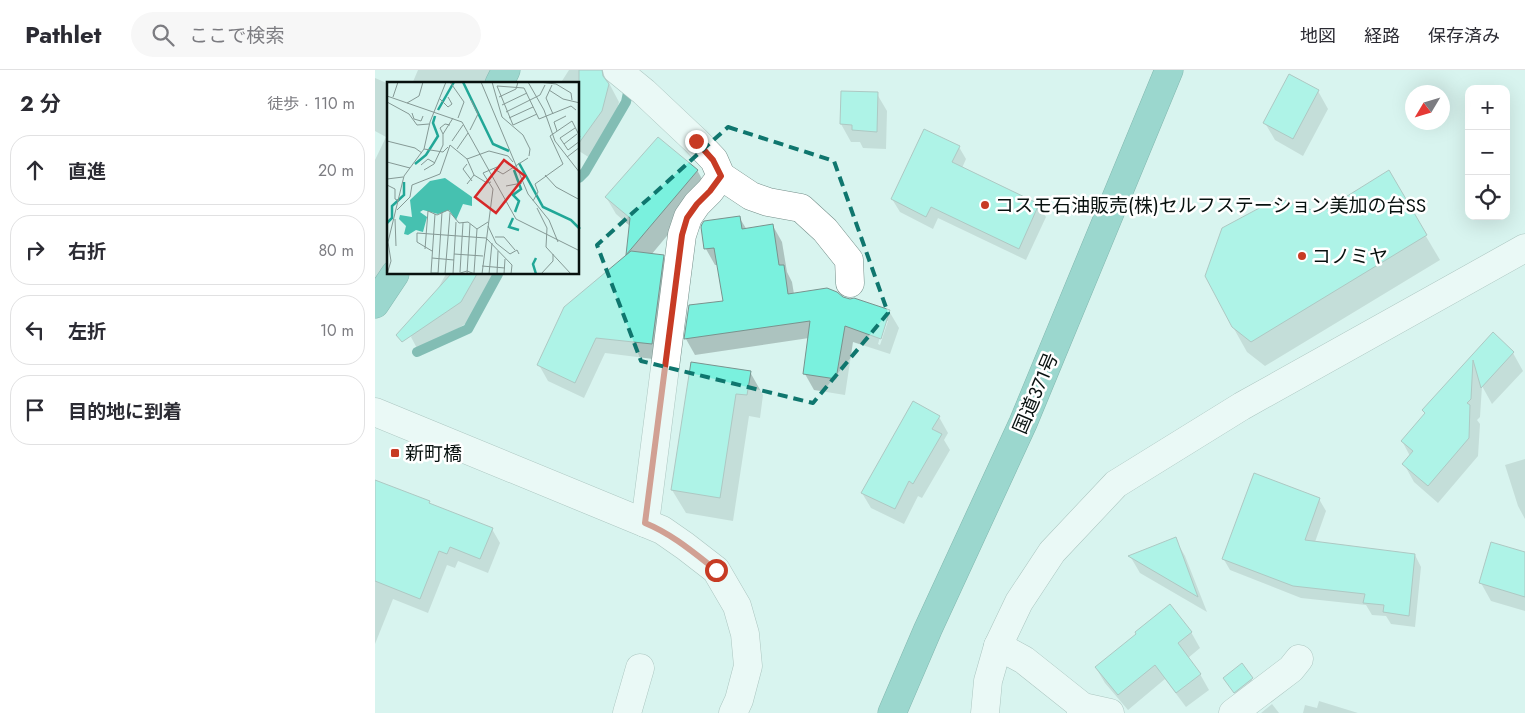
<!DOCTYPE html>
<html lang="ja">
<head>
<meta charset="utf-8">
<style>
  body { margin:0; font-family:Jost,"Noto Sans JP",sans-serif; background:#f7f7f7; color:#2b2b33 }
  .controls { position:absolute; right:15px; top:15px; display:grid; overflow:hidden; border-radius:10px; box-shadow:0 5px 20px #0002 }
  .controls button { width:45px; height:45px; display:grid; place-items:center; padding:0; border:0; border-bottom:1px solid #e1e1e2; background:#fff; color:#2b2b33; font:25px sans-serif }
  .compass { position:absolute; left:1030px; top:15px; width:45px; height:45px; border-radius:50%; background:#fff; box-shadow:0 5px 20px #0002; rotate:232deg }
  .stop { position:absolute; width:15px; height:15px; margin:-11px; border:4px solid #c73b24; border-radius:50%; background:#fff }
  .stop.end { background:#c73b24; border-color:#fff; box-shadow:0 1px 5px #0008 }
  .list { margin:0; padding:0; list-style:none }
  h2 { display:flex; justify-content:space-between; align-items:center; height:65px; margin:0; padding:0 20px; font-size:21px }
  h2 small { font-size:16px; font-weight:400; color:#7c7c81 }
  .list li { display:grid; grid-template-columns:32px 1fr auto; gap:15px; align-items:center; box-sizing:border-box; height:70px; margin:0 10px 10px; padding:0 10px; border:1px solid #e1e1e2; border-radius:20px }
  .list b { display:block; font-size:19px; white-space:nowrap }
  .list em { font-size:16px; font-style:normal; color:#7c7c81 }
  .icon { flex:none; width:28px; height:28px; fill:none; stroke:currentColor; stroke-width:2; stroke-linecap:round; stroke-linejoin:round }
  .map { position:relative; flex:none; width:1150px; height:643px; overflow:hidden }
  header { display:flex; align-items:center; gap:30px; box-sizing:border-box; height:70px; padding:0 25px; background:#fff; border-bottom:1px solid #e1e1e2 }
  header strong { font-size:24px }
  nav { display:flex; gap:28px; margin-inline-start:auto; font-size:18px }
  .search { width:350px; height:45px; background:#f7f7f7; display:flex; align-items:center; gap:12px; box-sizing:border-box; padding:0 18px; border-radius:28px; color:#7c7c81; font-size:19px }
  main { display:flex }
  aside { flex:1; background:#fff }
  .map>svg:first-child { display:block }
  .shadow { fill:#0003; fill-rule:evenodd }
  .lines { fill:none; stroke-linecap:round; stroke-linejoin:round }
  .stream { stroke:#1a7a6e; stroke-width:10 }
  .building { fill:#7af1de; stroke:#79938e }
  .minor-casing { stroke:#748e89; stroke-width:29 }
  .tertiary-casing { stroke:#748e89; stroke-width:29 }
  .trunk-casing { stroke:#1b6e63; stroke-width:29 }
  .minor { stroke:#fff; stroke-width:28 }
  .tertiary { stroke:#fff; stroke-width:28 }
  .trunk { stroke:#50b3a6; stroke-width:28 }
  .route { stroke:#c73b24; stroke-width:6 }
  .marked { fill:none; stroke:#0f766e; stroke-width:4; stroke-dasharray:10 6; stroke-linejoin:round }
  .poi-dot { fill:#c73b24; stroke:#fff; stroke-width:2 }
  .labels { text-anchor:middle; stroke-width:5; stroke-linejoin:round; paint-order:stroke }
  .poi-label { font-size:19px; fill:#08110f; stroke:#fff; text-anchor:start }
  .street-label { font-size:19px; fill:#08110f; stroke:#fff }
  .inset-river { fill:none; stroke:#21a797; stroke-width:2.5 }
  .inset-road { fill:none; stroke:#859995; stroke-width:1 }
  .view { fill:#d62828; fill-opacity:0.15; stroke:#d62828; stroke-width:2.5 }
  .inset-edge { fill:none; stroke:#08110f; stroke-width:2.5 }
</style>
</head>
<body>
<header>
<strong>Pathlet</strong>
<div class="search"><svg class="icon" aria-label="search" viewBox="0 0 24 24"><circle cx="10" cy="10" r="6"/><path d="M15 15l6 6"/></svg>ここで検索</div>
<nav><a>地図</a><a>経路</a><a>保存済み</a></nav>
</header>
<main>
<aside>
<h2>2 分<small>徒歩 · 110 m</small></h2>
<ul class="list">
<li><svg class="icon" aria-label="ahead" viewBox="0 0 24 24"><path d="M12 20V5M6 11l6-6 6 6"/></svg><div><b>直進</b></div><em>20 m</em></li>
<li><svg class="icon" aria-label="right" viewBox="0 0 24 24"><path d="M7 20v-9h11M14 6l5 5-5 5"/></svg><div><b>右折</b></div><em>80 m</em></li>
<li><svg class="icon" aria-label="left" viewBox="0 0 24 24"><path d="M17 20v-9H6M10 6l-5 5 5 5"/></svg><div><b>左折</b></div><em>10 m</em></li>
<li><svg class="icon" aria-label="arrive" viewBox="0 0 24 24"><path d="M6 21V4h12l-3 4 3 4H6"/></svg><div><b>目的地に到着</b></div></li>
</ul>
</aside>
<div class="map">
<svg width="1150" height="643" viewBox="0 0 1150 643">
  <rect width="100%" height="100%" fill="#d8f4ef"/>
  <path class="shadow" d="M43,0H122L124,14H37Z
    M194,0H227L244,32L237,58L215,88L204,81V14H185Z
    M914,6L943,21L953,39L928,86L900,70L890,53Z
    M0,8L14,14V204L0,232V90L11,67L0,61Z
    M502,24L512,41L511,79L488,78L485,72H476L466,54Z
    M584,77L591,89L587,98L663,135L671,147L651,190L563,148L558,159L525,142L517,129Z
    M322,100L332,118L276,185L288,186L297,202L286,290L230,283L209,328L173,311L164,295L252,185L255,156L241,144L231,127Z
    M1013,102L1065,190L890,296L872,282L858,257L945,144Z
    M364,147L372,160L398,156L407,172L412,202L417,212L419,224L468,228L514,241L524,258L515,284L478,272L470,325L439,320L430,304L434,268L320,285L311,269L315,236L349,232L343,195H340L331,179L328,157ZM510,251H513L505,275L503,274Z
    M71,204H121L96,250L45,284L36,267Z
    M1118,264L1138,283L1148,301L1117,334L1107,316L1105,347L1102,350L1105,354L1103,386L1063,433L1039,412L1029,394L1035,386L1027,371Z
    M375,302L388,325L385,348L374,346L358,451L311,443L297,420Z
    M564,347L573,363L569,370L575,380L547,428L543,426L529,454L496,438L487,423Z
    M1150,389V449L1143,436L1130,395Z
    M0,411L54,432L56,435L117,459L125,473L113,503L83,491L80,498L72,495L53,543L18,529L0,574Z
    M944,429L951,441L940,472L1040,485L1046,497L1040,557L1016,554L1011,546L997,545L991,535L926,528L855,500L848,488Z
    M800,469L810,486L832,542L765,503L755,486Z
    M1150,483V541L1116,531L1106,513Z
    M816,562L825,578L813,588L825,604L834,620L811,637L790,609L753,640L730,613L721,598Z
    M867,595L882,617L865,631L849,609Z
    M944,631L983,643H928L930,635L942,638Z
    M897,634L904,643H886Z"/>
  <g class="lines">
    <path class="stream" d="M204,108L210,102L251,32L255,13
      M42,282L93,259L123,204"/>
  </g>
  <path class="building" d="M204,0H227L228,6L234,14L227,41L204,73Z
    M914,4L944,20L918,69L888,53Z
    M466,21L503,22L502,62L477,60V55L465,54Z
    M549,59L585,76L577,92L664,134L644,179L556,137L551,147L516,129Z
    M283,67L323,100L251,185L255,148L230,127Z
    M1014,100L1052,165L876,272L857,257L830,206L847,158L903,128L945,143Z
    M365,146L367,159L398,154L404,195H409L413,224L452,218L462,222L468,227L475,229L479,228L515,240L506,269L470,256L461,309L428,304L435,251L309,269L314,235L348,231L339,178L329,179L326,157L327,154L329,151Z
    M256,181L289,185L277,274L221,268L200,313L162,295L189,237Z
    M76,204H102L86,232L27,272L21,265Z
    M1118,262L1139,282L1106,318L1098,290L1096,329L1092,333L1095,335L1094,368L1053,416L1027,394L1038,381L1026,371L1050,343L1047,340Z
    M316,292L376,301L372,325L361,324L345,428L296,420Z
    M538,331L565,346L557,359L567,364L538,414L534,411L520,439L486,423Z
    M879,403L945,428L930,470L1040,484L1034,546L1008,542L1009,535L988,533L990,524L918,516L847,489Z
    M0,410L55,431L54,433L118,458L105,489L75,477L72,484L64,481L45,529L0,511Z
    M801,467L823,527L753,486Z
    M1116,472L1150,482V527L1104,513Z
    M795,534L817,562L803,573L826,604L801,623L780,595L743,625L720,597L761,564L760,562Z
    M867,593L878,608L859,623L848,608Z"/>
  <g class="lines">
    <defs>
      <path id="minor" d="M242,0L269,22L321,71L339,90L346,106L376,126L393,132L426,138L450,160L474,190L475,213
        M270,453L307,165L313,147L322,134L335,121L346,106
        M623,576L649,590L708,637L706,643
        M708,637L735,643
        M252,643L265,598
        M858,643L916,599L924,589"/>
      <path id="tertiary" d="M0,342L287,460L310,476L341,500L362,536L370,564L373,596L364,630L358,643
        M610,643L613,611L623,576L644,532L677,482L741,414L867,336L1150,178"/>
      <path id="trunk" d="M124,14L131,0
        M0,234L20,204
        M517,643L553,559L648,353L794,0"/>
    </defs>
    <use href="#minor" class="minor-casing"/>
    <use href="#tertiary" class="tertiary-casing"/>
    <use href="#trunk" class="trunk-casing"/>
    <use href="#minor" class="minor"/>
    <use href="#tertiary" class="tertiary"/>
    <use href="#trunk" class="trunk"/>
  </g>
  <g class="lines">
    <path class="route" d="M321,71L338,90L346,106L335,121L322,134L312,148L307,165L270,453C297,464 318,482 341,500"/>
  </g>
  <path d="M0 0H1150V643H0ZM353,57L459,91L513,243L438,333L266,291L222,175Z" fill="#d8f4ef" fill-opacity=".55" fill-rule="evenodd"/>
  <path class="marked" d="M353,57L459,91L513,243L438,333L266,291L222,175Z"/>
  <g class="poi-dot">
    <circle cx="610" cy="135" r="5"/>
    <circle cx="927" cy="186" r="5"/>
    <rect x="15" y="378" width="10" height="10" rx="2.5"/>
  </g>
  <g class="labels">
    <g class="poi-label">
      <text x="620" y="142">コスモ石油販売(株)セルフステーション美加の台SS</text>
      <text x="937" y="193">コノミヤ</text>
      <text x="30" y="390">新町橋</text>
    </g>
    <g class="street-label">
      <text transform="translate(660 323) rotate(-67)" y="7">国道371号</text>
    </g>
  </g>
  <g transform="translate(12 12)">
    <rect width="192" height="192" fill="#d8f4ef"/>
    <path d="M58,96L85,115V124L76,122L69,138L62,128L51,132L36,128L33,130L40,135L36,150L29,148L21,153L17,152L19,144L12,137L13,133L25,135L23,118L43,99Z" fill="#46c1b0"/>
    <path class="inset-river" d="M76,0L106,62L122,69M51,28L67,0M132,81L156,125L184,138L193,147M28,82L39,73L51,54L46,41L48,34M127,88L134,107L126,113L132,119L128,130M126,136L122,145L132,148M0,141L5,136V124L17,113V100M149,192L146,182L149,176"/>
    <path class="inset-road" d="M63,0L77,20L71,36M94,0L141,112L162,138L171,160M105,0L115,35L136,53L143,67L142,74M141,0L157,28L168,59L193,91M152,0L169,2L184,11L185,18M165,3L159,16L166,32M162,8L176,17L193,21M0,14L75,40L129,137L193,169M6,15L11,0M112,15L129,7L131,0M53,17L61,25L65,22L61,15M0,20L22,32L30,43L42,42M20,21L32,14L36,0M115,23L140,11M119,30L153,13L158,3M25,31L27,37L34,39L36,34M150,32L126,43L110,4L137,6L138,8L152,37L184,24L189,28M122,36L146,25M188,46L173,56L181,68L193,59M83,48L91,32L84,18M170,49L167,40L179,34M56,52L53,46L58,42L63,43M0,59L28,66L35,71M65,59L76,43M177,62L190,52M37,67L56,70L61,65M70,67L81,51M180,75L193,65M80,77L87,93M0,80L23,86M80,82L76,87L85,99M34,83L41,77L48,81M107,87L116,92L141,76M37,88L47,82L56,63V52L66,36M158,93L169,105L193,118M0,97L16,95M80,102L87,93L100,101L104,100M0,103L8,107V117L12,119M119,104L135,101M146,119L151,110L148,102L176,82L163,54L185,39L193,55M150,126L160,146L159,165L184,192M10,128L23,115L25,103L53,92L63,63L80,77L102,69L121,74L126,80M48,132L44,191H51M8,137L9,164M101,144L109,161L123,172L130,168L132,172M108,155H117L128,168M38,167L41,129L50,133L61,128L72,141L81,140L90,147L101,140M45,169L30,160V151L99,156L125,183L124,192M67,172L96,174M45,176L67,178M95,184L118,186M73,190L76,141M87,191L90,147M0,192L4,179L1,160L17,94L37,67L43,40L59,0M51,192L55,130M58,192L63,131M66,192L69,140M70,192L80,189L88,192M80,192L83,142M95,192L106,107L96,91L110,85M102,192L105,161M110,192L111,169M117,192L118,177M154,192L166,179V172"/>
    <path class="view" d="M117,78L138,94L109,131L88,115Z"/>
    <rect width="192" height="192" class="inset-edge"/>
  </g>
</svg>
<div class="controls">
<button>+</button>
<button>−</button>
<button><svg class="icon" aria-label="locate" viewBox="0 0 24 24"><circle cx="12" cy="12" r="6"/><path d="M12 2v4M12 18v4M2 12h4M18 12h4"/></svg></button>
</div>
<svg class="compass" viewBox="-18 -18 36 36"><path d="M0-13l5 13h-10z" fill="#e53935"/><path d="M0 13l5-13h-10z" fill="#7c7c81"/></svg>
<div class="stop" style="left:341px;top:500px"></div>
<div class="stop end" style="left:321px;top:71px"></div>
</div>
</main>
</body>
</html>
